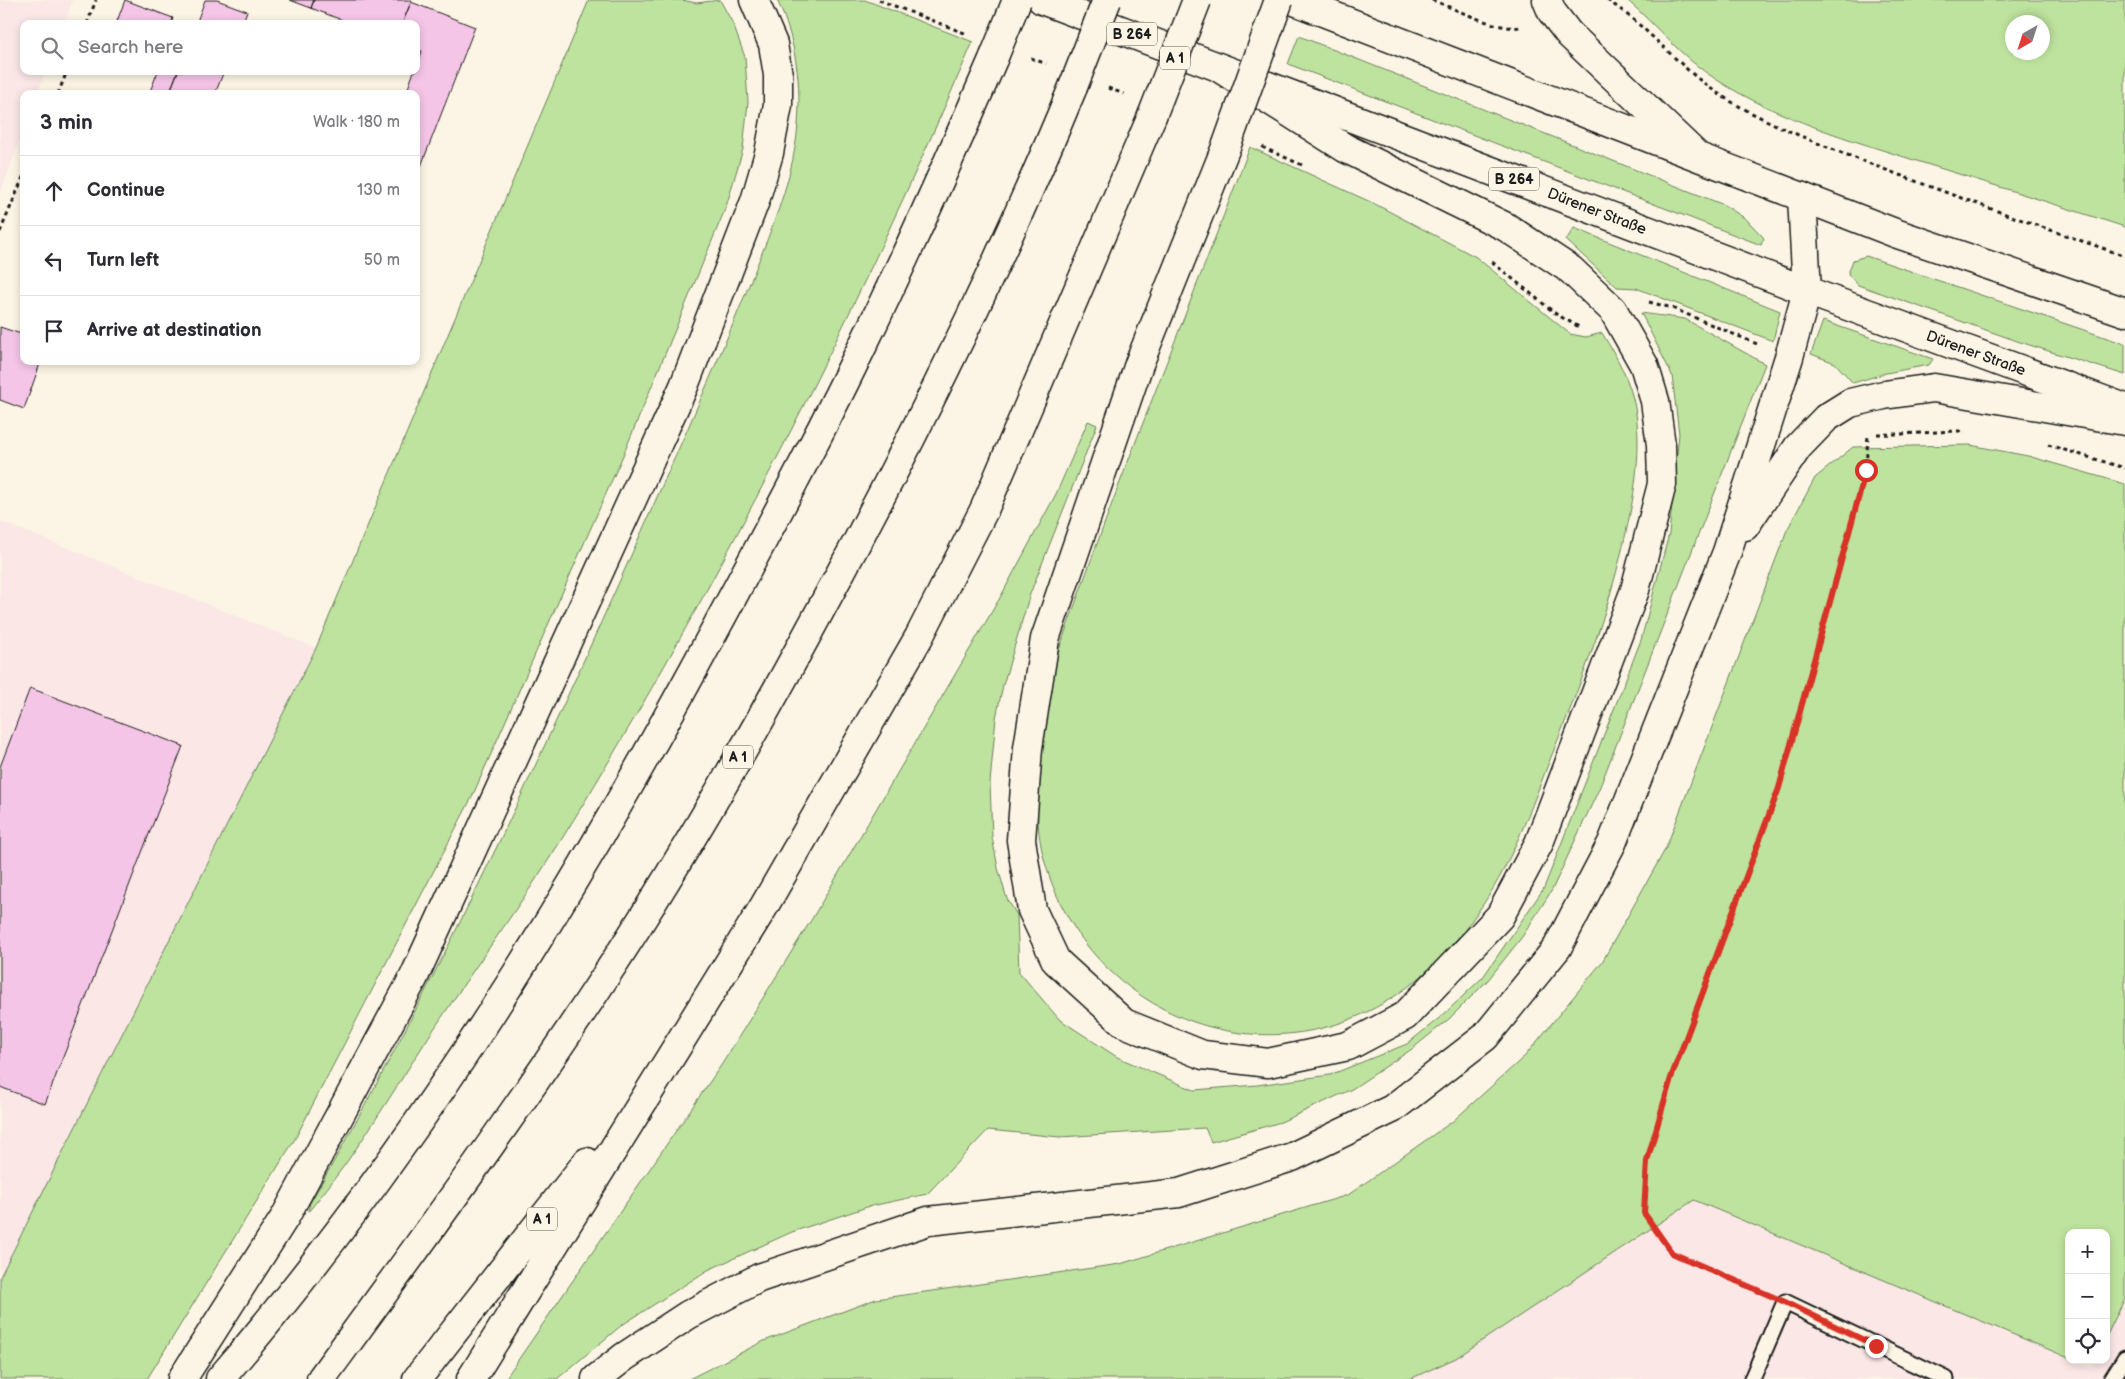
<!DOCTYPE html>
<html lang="en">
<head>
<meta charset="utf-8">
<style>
  body { margin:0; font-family:"Balsamiq Sans",sans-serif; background:#f2f2f3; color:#2b2b33 }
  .controls { position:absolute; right:15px; bottom:15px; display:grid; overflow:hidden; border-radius:10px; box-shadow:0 2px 8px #0003 }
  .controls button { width:45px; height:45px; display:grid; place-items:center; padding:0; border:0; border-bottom:1px solid #e1e1e2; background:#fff; color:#2b2b33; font:25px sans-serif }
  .compass { position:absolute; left:2005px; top:15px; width:45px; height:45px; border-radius:50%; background:#fff; box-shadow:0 2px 8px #0003; rotate:219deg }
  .stop { position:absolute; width:15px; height:15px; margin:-11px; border:4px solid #d93025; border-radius:50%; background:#fff }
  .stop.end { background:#d93025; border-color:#fff; box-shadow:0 1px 5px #0008 }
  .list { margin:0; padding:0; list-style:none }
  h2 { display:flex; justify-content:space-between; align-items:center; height:65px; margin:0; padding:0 20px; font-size:21px }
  h2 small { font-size:16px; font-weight:400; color:#7c7c81 }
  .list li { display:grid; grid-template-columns:32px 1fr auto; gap:15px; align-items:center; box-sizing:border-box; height:70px; padding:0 20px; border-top:1px solid #e1e1e2 }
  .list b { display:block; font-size:19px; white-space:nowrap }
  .list em { font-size:16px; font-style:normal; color:#7c7c81 }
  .icon { flex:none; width:28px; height:28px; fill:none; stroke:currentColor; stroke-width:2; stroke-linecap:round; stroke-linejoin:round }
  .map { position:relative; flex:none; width:2125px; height:1379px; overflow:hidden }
  .search { position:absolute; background:#fff; box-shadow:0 2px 8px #0003; left:20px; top:20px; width:400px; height:55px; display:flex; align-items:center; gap:12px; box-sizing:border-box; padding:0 18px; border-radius:10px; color:#7c7c81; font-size:19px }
  .panel { position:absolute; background:#fff; box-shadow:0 2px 8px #0003; left:20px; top:90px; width:400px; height:275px; border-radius:10px }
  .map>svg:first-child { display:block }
  .built { fill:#fae7e6 }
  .green { fill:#bee39e; stroke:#6d805d; fill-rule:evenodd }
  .building { fill:#f5c5e7; stroke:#1c1c1c }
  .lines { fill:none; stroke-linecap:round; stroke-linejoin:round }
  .service-casing { stroke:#1c1c1c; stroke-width:19 }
  .secondary-casing { stroke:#1c1c1c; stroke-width:31 }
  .primary-casing { stroke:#1c1c1c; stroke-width:31 }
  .motorway-casing { stroke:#1c1c1c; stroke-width:31 }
  .path { stroke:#1c1c1c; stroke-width:3; stroke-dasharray:4 4; stroke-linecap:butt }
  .service { stroke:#fcf5e5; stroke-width:15 }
  .secondary { stroke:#fcf5e5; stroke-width:28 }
  .primary { stroke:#fcf5e5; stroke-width:28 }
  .motorway { stroke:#fcf5e5; stroke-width:28 }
  .motorway-bridge-casing { stroke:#1c1c1c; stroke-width:31; stroke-linecap:butt }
  .motorway-bridge { stroke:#fcf5e5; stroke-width:28 }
  .route { stroke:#d93025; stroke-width:6 }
  .labels { text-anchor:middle; stroke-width:4; stroke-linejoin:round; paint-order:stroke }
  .shield { fill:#fcf5e5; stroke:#5f5d58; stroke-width:1 }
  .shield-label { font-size:14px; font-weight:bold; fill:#1c1c1c }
  .street-label { font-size:15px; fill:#1c1c1c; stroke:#fcf5e5 }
</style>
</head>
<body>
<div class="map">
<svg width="2125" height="1379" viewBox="0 0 2125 1379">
  <rect width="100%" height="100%" fill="#fcf5e5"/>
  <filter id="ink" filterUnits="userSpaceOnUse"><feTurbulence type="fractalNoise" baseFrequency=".02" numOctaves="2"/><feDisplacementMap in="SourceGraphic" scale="10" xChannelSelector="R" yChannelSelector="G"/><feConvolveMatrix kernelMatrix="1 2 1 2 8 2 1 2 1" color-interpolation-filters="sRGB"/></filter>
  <g filter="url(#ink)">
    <path class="built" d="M0,0H73L64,24H24V71H46L37,94H24V130L0,194Z
      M0,521L316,648L0,1277Z
      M1694,1200L2069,1358V1360L2091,1368L2095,1360H2106V1337L2125,1298V1379H1410L1456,1358Z"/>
    <path class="green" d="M589,0H682L696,3L720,0L733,24L745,57L748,102L743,149L726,207L624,453L472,797L295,1139L147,1379H0V1277L316,648Z
      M777,0H865L973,42C853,320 719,585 560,842C524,900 483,955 446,1011C400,1078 361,1150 308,1212L310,1203C444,972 554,729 662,486C694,415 725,345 754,273C771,230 789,188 796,142C803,94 798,44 777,0Z
      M1627,0H2125V227C2057,205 1988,183 1920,162C1851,140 1778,119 1717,80C1682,58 1657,26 1627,0ZM2042,22V52H2012V22Z
      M1299,36L1724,205L1746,219L1764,238L1761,245L1288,64Z
      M1250,147L1375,204L1476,257L1570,334L1586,337L1602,333C1620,362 1634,388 1637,422C1641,464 1632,506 1623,546C1606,619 1579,688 1551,757C1531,807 1513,861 1482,906C1459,940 1430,973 1395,996C1259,1086 1082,1011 1043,855C1034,818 1038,787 1041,749C1043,733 1043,717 1046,701C1052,666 1065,632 1077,599C1090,563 1103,527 1117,490C1161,376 1206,262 1250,147Z
      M1574,228L1780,311L1773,341L1636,288L1617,287L1566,240Z
      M1866,256L2125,344V375L2020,342L1858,285L1848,274L1853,260Z
      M1641,313L1685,319L1765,364L1599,789L1552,890L1522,937L1488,980L1449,1019L1412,1049L1352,1089L1281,1122L1211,1142L1205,1128L1060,1137L988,1130L927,1194L867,1207L792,1232L708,1270L622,1325L557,1379H505L722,1064L813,917L1001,596L1056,494L1088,421L1097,425L1030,594L1003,685L996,718L990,783L992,837L998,868L1007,899L1017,915L1019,972L1059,1019L1117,1057L1194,1090L1257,1085L1330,1075L1407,1044L1443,1015L1483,977L1544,888L1641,640L1669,534L1679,434L1672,375Z
      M1823,321L1933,359L1929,365L1886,373L1853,383L1835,363L1811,354Z
      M1970,445L2028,456L2125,484V1298L2106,1337V1233H2069V1358L1694,1200L1456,1358L1410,1379H689L764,1341L876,1299L1120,1264L1348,1195L1453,1121L1525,1056L1602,962L1666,848L1787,530L1815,478L1853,447Z"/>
    <path class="building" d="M125,0L173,18L171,24H116Z
      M205,0H217L247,11L242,24H196Z
      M290,0H314L311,8Z
      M314,0H412L402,24H352L311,8Z
      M411,2L475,27L416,179V94H406L414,71H416L422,51L416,49V24H402Z
      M158,71H178L169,94H149Z
      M178,71H224L215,94H169Z
      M0,327L24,335V361H41L24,409L0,400Z
      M30,688L183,746L45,1104L0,1087V767Z"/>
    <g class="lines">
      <defs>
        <path id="service" d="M1752,1379L1785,1302L1946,1379
          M2112,1379L2125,1358"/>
        <path id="secondary" d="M1802,197L1895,233L2125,312
          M1807,291L2125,408"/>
        <path id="primary" d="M1042,0L1807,291
          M1292,0L1802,197"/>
        <path id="motorway" d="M1547,0L1552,12L1569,34L1696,155
          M1221,69L1345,148L1506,227L1571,270L1613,310L1644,365L1655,401L1661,445L1662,484L1635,590L1539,843L1500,916L1405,1016L1348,1046L1268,1063L1203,1055L1124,1023L1056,961L1032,910L1021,840L1028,748L1045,639L1139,364L1226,147
          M1745,526L1798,447L1826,418L1850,403L1884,395L1934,388L2125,421
          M182,1379L285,1217L414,977L684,386L755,201L769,153L778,105V75L773,44L754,0
          M220,1379C417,1150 575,892 717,626C767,533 817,440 863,345C909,250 952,154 994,57
          M321,1379C416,1249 511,1120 599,986C682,860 757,729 828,596C918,430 1001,262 1073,87
          M417,1379L587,1162
          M471,1379L763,908L919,637L984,510L1152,116
          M596,1379L624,1357L688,1315L759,1278L928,1221L1179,1193L1292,1157L1392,1109L1485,1037L1557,948L1612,843L1727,552L1789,357L1807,291L1802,197"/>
      </defs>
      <use href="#service" class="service-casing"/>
      <use href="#secondary" class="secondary-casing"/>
      <use href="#primary" class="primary-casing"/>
      <use href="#motorway" class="motorway-casing"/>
      <path class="path" d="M879,0L967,34
        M1432,0C1454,8 1498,31 1520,27
        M1607,0C1652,29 1683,74 1730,101C1773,126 1821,145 1868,163C1953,196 2039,226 2125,256
        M87,24L96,0
        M1031,58L1046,64
        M1108,88L1124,94
        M58,94L67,71
        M1262,147L1302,165
        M0,232L24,175
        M1492,262L1556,314L1579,327
        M1649,302L1672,308L1757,344
        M1877,434C1907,435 1936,431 1965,431
        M2048,445L2125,468
        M1760,1292L1671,1253L1644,1213L1647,1161L1671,1078L1779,788L1866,470L1868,434"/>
      <use href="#service" class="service"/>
      <use href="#secondary" class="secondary"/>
      <use href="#primary" class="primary"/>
      <use href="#motorway" class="motorway"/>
      <defs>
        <path id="motorway-bridge" d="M994,57L1017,0
          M1073,87L1107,0
          M1152,116L1197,0
          M1226,147L1279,0"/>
      </defs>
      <use href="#motorway-bridge" class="motorway-bridge-casing"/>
      <use href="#motorway-bridge" class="motorway-bridge"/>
    </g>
  </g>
  <g class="lines" filter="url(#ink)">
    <path class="route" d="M1866,470L1779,788L1671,1078L1647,1161L1644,1213L1672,1253L1785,1302L1876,1346"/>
  </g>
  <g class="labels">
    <g class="shield">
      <rect x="1107" y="22.5" width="50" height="23" rx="4"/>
      <rect x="1160" y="46.5" width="30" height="23" rx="4"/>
      <rect x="1489" y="167.5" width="50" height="23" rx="4"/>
      <rect x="723" y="745.5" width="30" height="23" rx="4"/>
      <rect x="527" y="1207.5" width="30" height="23" rx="4"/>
    </g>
    <g class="shield-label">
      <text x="1132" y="39">B 264</text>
      <text x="1175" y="63">A 1</text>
      <text x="1514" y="184">B 264</text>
      <text x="738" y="762">A 1</text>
      <text x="542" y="1224">A 1</text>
    </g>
    <g class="street-label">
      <text transform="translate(1597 211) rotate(21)" y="5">Dürener Straße</text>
      <text transform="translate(1976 353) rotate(20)" y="5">Dürener Straße</text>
    </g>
  </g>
</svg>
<div class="controls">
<button>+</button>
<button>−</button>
<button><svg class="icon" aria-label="locate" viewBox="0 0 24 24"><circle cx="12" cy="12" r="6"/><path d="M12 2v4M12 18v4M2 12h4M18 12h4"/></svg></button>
</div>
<svg class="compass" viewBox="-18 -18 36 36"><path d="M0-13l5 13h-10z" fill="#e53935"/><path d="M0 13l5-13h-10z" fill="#7c7c81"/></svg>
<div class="stop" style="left:1866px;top:470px"></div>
<div class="stop end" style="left:1876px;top:1346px"></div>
<div class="search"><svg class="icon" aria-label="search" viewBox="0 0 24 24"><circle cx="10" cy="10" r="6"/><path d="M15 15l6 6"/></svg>Search here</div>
<section class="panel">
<h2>3 min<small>Walk · 180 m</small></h2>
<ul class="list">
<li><svg class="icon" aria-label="ahead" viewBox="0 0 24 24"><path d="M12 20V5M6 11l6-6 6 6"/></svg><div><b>Continue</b></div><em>130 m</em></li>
<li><svg class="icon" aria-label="left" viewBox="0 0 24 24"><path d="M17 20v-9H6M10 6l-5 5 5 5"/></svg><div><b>Turn left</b></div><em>50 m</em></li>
<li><svg class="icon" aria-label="arrive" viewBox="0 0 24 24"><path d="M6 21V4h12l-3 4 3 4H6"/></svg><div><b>Arrive at destination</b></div></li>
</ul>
</section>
</div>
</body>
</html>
